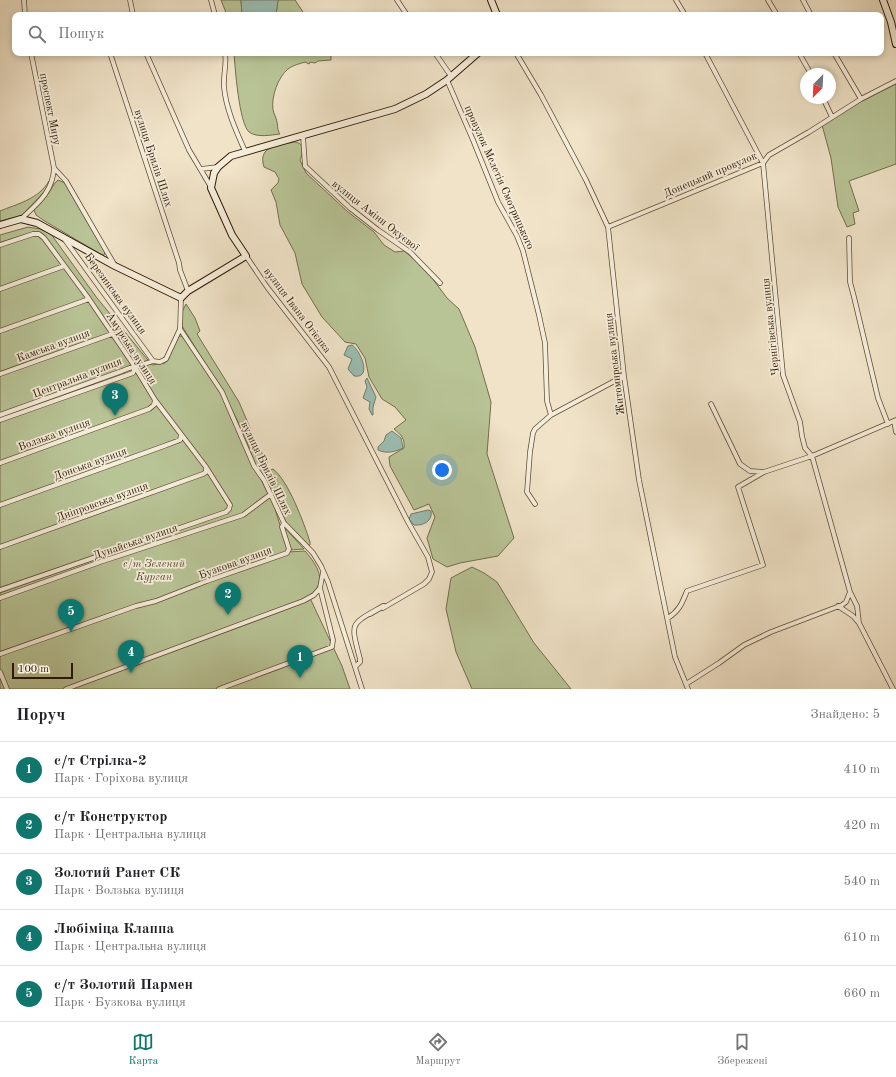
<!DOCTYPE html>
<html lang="uk">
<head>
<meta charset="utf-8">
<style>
  body { margin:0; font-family:"Old Standard TT",serif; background:#f2f2f2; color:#202124 }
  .compass { position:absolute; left:800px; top:68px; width:36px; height:36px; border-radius:50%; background:#fff; box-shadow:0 2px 6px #0003; rotate:204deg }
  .scale { position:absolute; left:12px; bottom:10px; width:61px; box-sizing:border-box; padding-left:4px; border:2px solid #311900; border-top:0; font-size:11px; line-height:14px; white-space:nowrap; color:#311900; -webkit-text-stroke:3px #f5eddb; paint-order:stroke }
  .you { position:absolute; left:442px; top:470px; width:14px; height:14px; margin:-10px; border:3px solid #fff; border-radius:50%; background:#1a73e8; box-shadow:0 0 0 6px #1a73e833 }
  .badge { display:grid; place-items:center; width:26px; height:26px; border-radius:50%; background:#0f766e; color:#fff; font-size:13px; font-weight:700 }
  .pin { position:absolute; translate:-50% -33px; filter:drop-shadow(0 1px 2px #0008) }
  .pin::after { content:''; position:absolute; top:21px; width:14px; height:12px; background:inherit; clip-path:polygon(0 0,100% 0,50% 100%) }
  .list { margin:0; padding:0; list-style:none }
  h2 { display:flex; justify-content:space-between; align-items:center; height:52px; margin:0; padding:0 16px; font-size:17px }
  h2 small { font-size:13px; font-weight:400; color:#757577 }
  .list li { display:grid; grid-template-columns:26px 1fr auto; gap:12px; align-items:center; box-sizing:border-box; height:56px; padding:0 16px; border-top:1px solid #e0e0e0 }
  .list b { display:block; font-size:15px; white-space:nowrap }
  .list p { margin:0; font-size:13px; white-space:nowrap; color:#757577 }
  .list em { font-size:13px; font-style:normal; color:#757577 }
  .icon { flex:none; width:22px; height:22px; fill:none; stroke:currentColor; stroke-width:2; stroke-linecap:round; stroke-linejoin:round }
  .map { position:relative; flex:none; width:896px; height:689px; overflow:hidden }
  .search { position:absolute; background:#fff; box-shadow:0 2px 6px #0003; left:12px; right:12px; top:12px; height:44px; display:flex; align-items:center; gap:10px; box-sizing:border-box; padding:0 14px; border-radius:8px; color:#757577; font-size:15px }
  .sheet { height:332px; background:#fff }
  nav { display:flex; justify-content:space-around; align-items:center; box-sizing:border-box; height:56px; border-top:1px solid #e0e0e0; background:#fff; font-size:11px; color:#757577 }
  nav a { display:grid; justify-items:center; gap:2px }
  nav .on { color:#0f766e }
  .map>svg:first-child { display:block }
  .green { fill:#b8c496; stroke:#746e4b }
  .water { fill:#9bbeb2; stroke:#717c6b }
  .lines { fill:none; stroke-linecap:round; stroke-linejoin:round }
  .street-casing { stroke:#614c32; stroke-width:5.5 }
  .secondary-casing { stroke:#311900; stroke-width:8 }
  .street { stroke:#f5eddb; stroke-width:4 }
  .secondary { stroke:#f5eddb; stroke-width:6 }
  .labels { text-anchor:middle; stroke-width:3.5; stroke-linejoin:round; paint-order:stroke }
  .street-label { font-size:11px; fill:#311900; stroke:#f5eddb }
  .park-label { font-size:11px; font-style:italic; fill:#5a4c2d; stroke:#f5eddb }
</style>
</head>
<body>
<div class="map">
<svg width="896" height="689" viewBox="0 0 896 689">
  <rect width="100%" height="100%" fill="#f0e3c8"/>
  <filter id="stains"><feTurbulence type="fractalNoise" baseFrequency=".005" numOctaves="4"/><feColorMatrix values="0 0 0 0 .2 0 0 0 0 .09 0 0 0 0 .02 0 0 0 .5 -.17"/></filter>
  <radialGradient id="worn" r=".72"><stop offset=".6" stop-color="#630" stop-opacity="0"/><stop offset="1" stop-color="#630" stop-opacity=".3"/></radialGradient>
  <path class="green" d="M221,0H241L242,15H227Z
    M278,0H295L305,15H276Z
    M234,53H331V60L318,61L315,63L310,62L309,64L305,62C299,64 293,65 288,69C278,77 271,97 273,110C274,114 276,117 277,122C278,126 277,130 280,134C271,135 257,138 249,132C239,123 235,67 234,53Z
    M896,84V164L849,181L859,211L853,213L855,224L847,227L838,207L831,158L822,125L862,101Z
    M295,142C306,144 303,152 300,160L306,173L348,212L374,232L384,245L395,252L404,251L418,262L432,278L447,298L459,309L475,347L491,402L487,454L514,538L498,556L460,563L447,567L433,559L427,538L435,517L429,504L414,510L390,466L389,457L404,448C405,438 401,435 394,429L406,420L395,407L382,399L369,377L365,358L356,344L345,342L322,317L302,284L295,253L280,225L276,202L271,190L278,183L279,179L275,172L264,167C257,145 280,145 295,142Z
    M58,180L65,183L105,252L104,255H102L43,220L36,215L34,210C38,204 43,199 48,194C52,189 53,184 58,180Z
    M49,181L50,183L47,189L22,215L0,222V211C17,204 39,199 49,181Z
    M28,227L40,229L51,234L97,298L152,365L165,363L170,357L168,356L178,336H181L184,338L221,393L257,472L273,502L288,552L305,551C317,565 329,582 309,596L342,666L350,689H0V593L108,555L0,592V235Z
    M186,304L195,318L200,331L197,334L239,402L256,442L267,462V469L265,476L264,477L256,466L243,432L223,392L182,326V312Z
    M273,469C288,480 304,523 310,542V545L308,546L285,521L266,481L270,470Z
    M284,527L304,549L290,550Z
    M472,567L484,573L497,582L534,643L571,689H472L456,652L446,609L451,578Z"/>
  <path class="water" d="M241,0H278L276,15H242Z
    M352,345C360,350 373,379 354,376L348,369L352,359L344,355L348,346Z
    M367,378L376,397L373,407V415H372L369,409L370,402L363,398L367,387L365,381Z
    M392,431L401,438L403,448C395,452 386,454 378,450V447L384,441L386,435Z
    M428,510L431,511C433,521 423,526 414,525L409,519L411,514Z"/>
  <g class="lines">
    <defs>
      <path id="street" d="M24,0L25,15
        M130,0L133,15
        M211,0L215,15
        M397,0L407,15
        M676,0L685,15
        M768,0L777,15
        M803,0L811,15
        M110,53L179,263L180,270L188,291
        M146,53L189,150L211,187
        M225,53C227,64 223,75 224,87C226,109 236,131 245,151
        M435,53L451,76
        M516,53L541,95L586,180L608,227L624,376L639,480L675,657L688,689
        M705,53L763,163L783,375L800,422L802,436L805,448L812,456L850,592L857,606L859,623L893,689
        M799,53L811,74
        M834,53L861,99
        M447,80L473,140L498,202L517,236L523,251L539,315L545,343L547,401L551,415
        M823,98L832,117
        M303,136L305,166L350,208L378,230L410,252L440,283
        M54,168L66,181L114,264
        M201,169L218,167
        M21,219C37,204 53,192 54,168L31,53
        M608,227L763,163L769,155L809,132L861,99L896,81
        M849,238L850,282L854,297L878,398L888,424
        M0,245L33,234H39L44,238L89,299L135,367L155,400L206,467L230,505L229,509L226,512L0,590
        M246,256L267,287L329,367L408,522L428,557L432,572L429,579L424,584L383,608
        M0,289L64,266
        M181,298L180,329L222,392L254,466L264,480L284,523L313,553L321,566L328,582L362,689
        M0,331L89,299
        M153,361L160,362L166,359L180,329
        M0,374L112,334
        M711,404L740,464L750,471L764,472
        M0,415L122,371C132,366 143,365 153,361L65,240
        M0,420L133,373L135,367
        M894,421L896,432
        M0,463L149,409L154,405L155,400
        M535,504L527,492L530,452L533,433L535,429L551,415L624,376
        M0,505L164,446L180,440L181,435
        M0,547L203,474L206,472V468
        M0,598L100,562L243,515L271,494
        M838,606L853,616L859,623
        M370,614L384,606
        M668,618C680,610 682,603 687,591L763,565L738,487L764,472L812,456L896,420
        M0,654L136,606L156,601L207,581L287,553L289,549L282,527L284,523
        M355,667L360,662V659C350,621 350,625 383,606
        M0,672L7,689
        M686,684L719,663L744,645L771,632L842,605L846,602L850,592
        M66,689L303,601L314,595L320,588
        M219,689L332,647L333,640L320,588L323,572"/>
      <path id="secondary" d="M491,0L497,15
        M883,0L891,22L896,44
        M0,225L21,219L37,223L115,266L181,298L188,291L246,256L232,235L211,188L214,173L218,167L231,156L395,109L426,94L447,80L478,53"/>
    </defs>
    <use href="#street" class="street-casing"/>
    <use href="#secondary" class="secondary-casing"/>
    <use href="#street" class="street"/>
    <use href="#secondary" class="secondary"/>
  </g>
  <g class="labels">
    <g class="street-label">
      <text transform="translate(51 109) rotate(79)" y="4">проспект Миру</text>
      <text transform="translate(154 158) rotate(72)" y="4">вулиця Брилів Шлях</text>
      <text transform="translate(710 174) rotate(-23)" y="4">Донецький провулок</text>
      <text transform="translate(500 177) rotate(66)" y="4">провулок Мелетія Смотрицького</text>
      <text transform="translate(376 215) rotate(38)" y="4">вулиця Аміни Окуєвої</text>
      <text transform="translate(116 293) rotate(54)" y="4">Березинська вулиця</text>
      <text transform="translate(298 310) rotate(53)" y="4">вулиця Івана Огієнка</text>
      <text transform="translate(770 327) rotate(-96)" y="4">Чернігівська вулиця</text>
      <text transform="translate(53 345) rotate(-20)" y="4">Камська вулиця</text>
      <text transform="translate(132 348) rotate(57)" y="4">Амурська вулиця</text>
      <text transform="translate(614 364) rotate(-97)" y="4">Житомирська вулиця</text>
      <text transform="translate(77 377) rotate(-21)" y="4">Центральна вулиця</text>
      <text transform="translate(54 434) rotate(-20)" y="4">Волзька вулиця</text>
      <text transform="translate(90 463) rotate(-20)" y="4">Донська вулиця</text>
      <text transform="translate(267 468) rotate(64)" y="4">вулиця Брилів Шлях</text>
      <text transform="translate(102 501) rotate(-20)" y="4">Дніпровська вулиця</text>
      <text transform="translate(135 541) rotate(-19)" y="4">Дунайська вулиця</text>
      <text transform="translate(235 562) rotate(-20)" y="4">Бузкова вулиця</text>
    </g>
    <g class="park-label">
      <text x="154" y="567">с/т Зелений<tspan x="154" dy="13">Курган</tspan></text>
    </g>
  </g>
  <rect width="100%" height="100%" filter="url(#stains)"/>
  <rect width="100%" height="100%" fill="url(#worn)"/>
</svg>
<svg class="compass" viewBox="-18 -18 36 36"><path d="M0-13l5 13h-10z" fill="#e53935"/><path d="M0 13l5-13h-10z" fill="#757577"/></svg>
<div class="scale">100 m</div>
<div class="you"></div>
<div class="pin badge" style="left:300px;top:678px">1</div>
<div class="pin badge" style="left:228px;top:615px">2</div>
<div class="pin badge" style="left:115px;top:416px">3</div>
<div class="pin badge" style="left:131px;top:673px">4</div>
<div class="pin badge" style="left:71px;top:632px">5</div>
<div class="search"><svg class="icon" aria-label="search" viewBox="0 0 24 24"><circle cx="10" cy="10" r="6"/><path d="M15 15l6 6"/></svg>Пошук</div>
</div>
<section class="sheet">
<h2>Поруч<small>Знайдено: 5</small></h2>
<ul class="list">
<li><span class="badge">1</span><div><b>с/т Стрілка-2</b><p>Парк · Горіхова вулиця</p></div><em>410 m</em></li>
<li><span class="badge">2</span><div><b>с/т Конструктор</b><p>Парк · Центральна вулиця</p></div><em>420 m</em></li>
<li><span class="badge">3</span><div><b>Золотий Ранет СК</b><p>Парк · Волзька вулиця</p></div><em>540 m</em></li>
<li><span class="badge">4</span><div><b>Любіміца Клаппа</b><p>Парк · Центральна вулиця</p></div><em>610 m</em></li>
<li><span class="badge">5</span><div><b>с/т Золотий Пармен</b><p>Парк · Бузкова вулиця</p></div><em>660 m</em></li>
</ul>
</section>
<nav>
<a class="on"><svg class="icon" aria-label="map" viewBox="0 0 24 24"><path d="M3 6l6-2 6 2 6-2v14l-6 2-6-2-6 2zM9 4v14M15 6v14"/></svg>Карта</a>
<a><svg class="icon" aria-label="directions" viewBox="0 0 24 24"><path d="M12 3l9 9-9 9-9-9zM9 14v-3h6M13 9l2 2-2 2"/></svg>Маршрут</a>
<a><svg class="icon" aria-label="saved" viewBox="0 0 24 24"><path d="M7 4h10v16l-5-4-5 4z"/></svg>Збережені</a>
</nav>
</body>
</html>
